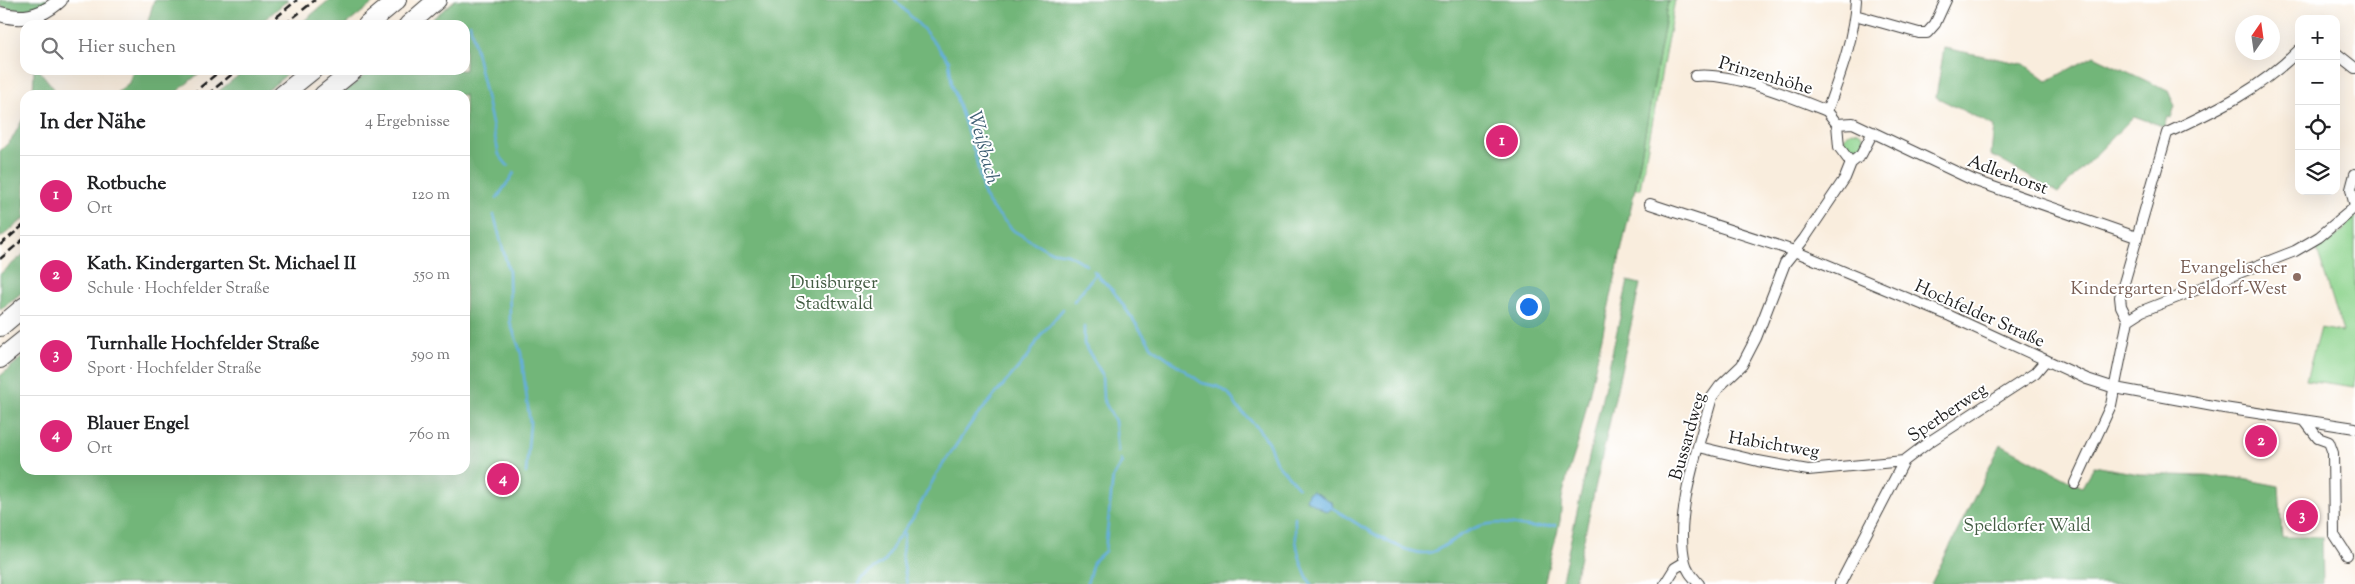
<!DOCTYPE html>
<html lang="de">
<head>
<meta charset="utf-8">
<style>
  body { margin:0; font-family:"Sorts Mill Goudy",serif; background:#f2f2f2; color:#202124 }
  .controls { position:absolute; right:15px; top:15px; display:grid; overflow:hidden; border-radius:10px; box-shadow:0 5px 20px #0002 }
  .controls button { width:45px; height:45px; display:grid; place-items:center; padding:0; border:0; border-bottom:1px solid #e0e0e0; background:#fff; color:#202124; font:25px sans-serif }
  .compass { position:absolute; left:2235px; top:15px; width:45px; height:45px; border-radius:50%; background:#fff; box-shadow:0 5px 20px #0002; rotate:13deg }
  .you { position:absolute; left:1528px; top:306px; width:18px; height:18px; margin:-12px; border:4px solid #fff; border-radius:50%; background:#1a73e8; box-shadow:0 0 0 8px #1a73e833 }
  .badge { display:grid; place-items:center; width:32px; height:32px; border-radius:50%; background:#db2777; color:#fff; font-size:16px; font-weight:700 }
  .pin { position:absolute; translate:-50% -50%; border:2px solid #fff; box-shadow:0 1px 5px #0006 }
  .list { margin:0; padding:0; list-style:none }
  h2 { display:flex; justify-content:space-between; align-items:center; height:65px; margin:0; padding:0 20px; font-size:21px }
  h2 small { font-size:16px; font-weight:400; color:#757577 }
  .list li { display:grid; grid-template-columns:32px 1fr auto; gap:15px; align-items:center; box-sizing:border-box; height:80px; padding:0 20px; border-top:1px solid #e0e0e0 }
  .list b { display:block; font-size:19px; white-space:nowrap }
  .list p { margin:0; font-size:16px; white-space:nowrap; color:#757577 }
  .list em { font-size:16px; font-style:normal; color:#757577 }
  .icon { flex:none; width:28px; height:28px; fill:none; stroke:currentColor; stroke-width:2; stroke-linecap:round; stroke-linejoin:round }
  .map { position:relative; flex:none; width:2355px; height:584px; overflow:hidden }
  .search { position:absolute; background:#fff; box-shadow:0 5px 20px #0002; left:20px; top:20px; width:450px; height:55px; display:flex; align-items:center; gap:12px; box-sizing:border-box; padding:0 18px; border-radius:15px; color:#757577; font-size:19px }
  .panel { position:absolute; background:#fff; box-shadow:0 5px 20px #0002; left:20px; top:90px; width:450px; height:385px; border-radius:15px }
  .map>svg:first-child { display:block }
  .green { fill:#8ed48e; stroke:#557855 }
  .forest { fill:#72b679; stroke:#47694a }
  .water { fill:#65afdd; stroke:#40667c }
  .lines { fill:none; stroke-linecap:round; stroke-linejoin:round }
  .stream { stroke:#65afdd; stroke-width:2.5 }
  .street-casing { stroke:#3d3b39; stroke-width:12 }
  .secondary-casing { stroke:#3d3b39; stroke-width:16 }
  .highway-casing { stroke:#3d3b39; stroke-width:20 }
  .street { stroke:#fff; stroke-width:10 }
  .secondary { stroke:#fff; stroke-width:14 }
  .highway { stroke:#fff; stroke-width:18 }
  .rail { stroke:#1c1c1c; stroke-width:2.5; stroke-dasharray:8 4; stroke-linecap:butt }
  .education-dot { fill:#8d6e63; stroke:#fff; stroke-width:2 }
  .labels { text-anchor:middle; stroke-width:4; stroke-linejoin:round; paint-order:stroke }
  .street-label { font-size:18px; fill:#1c1c1c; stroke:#fff }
  .education-label { font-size:18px; fill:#785e54; stroke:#fff; text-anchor:end }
  .park-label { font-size:18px; fill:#445c44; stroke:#fff }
  .water-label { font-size:19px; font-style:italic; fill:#3d5e73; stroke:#fff }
</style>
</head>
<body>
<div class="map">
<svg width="2355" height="584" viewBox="0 0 2355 584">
  <rect width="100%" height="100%" fill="#fff"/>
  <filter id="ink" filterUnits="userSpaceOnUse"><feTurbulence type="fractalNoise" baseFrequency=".02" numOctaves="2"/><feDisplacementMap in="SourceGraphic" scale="10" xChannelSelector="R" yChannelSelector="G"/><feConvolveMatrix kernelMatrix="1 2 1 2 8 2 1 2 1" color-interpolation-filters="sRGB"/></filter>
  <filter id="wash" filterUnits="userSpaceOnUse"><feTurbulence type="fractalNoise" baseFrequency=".0096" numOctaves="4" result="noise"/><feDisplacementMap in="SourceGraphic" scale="20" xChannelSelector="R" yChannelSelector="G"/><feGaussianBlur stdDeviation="1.12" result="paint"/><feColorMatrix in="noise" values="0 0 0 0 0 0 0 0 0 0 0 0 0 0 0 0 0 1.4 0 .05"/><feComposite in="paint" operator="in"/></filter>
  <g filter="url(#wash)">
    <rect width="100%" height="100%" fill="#f9eddd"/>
    <path class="green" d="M1669,0H1675L1640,189H1635Z
      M1844 141a10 10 0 1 1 20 0a10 10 0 1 1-20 0Z
      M2353,217L2355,218V387L2306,380L2320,328L2343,332L2317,250L2342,232Z"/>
    <path class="forest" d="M0,0H49C35,12 17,12 0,6Z
      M154,0H288L258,25H147Z
      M329,0H377L346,25H299Z
      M455,0H1669L1635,189L1579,440L1567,477L1562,498L1560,521L1544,584H0V376L25,355V470H465V95H341L371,70H465V25H425Z
      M1944,48L2024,64L2047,81L2094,56L2168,91L2175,106L2171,118L2167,117L2164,127L2134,116L2058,193L1991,155L1994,126L1936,97Z
      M34,70H39L59,95H33Z
      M133,70H203L173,95H114L129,83Z
      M245,70H292L262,95H214Z
      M25,115V218L0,238V151L12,139Z
      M25,253V290L0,310V274Z
      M1628,281L1640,284L1574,584H1561Z
      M2001,444L2082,487L2094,466L2139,474L2232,477L2279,486L2282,537H2322L2323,584H1931Z"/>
    <path class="water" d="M1312,491L1332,502L1333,508L1327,512L1306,500L1308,493Z"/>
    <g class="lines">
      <path class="stream" d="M895,0L924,30L949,61L952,85L975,154L984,196L992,208L1014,231L1049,251L1068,254L1086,265
        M470,24L499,155L508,166
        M497,198L514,173
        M494,215L509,272L510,322L521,353L530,423L526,473
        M1093,271L1114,292L1152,347L1202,383L1219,387L1229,394L1238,408L1257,427L1268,442L1276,462L1298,487
        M1074,301L1096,273
        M1084,327V344L1102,374L1103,399L1115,421L1118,452
        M1331,507C1352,520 1407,560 1432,552C1447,547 1463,530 1483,525C1502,521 1510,525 1528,527C1537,528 1547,526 1555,525
        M1295,517C1294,541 1299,563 1311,584
        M904,534L902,555L907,584
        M858,584L862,578L885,561L896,541L913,518L937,473L971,423L1029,355L1041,335L1063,309
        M1087,584L1093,562L1105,551L1113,477L1122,462L1121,460"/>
    </g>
  </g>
  <g filter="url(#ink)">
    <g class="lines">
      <defs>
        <path id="street" d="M1855,15L1919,33H1927L1935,24L1946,0
          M2336,53L2355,68
          M1695,76C1732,72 1792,97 1827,111
          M1837,124L1853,123L1973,180L2136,237
          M1851,163L1861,155L1873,132
          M1650,204L1794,251L1950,316L2087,379L2115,388L2224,408L2355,428
          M2355,207L2351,189L2355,174
          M2128,320L2121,306L2120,297L2167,133C2218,109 2259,90 2299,50
          M2305,421L2318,438L2329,442L2333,453L2334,535L2347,555
          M1699,447L1758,461L1808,470L1904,461
          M2075,483L2111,405L2128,320L2142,311L2295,251L2319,237L2355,207
          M1665,584L1675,568L1685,562
          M1699,584C1693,577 1687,571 1685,562C1673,516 1700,442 1712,397L1720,386L1742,365L1756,338L1785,263L1804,239L1845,178L1851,163L1839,147L1837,124L1827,111C1840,75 1854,39 1856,0
          M1840,584L1904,461L1929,442L2035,373L2046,360"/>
        <path id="secondary" d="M0,14C23,21 43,16 60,0"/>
        <path id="highway" d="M367,25L397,0
          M408,25L437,0
          M282,95L313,70
          M323,95L354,70
          M0,327L25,306
          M0,359L25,339"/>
      </defs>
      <use href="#street" class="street-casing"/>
      <use href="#secondary" class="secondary-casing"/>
      <use href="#highway" class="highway-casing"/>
      <use href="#street" class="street"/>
      <use href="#secondary" class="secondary"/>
      <use href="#highway" class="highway"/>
      <path class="rail" d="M267,25L297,0
        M284,25L315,0
        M191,95L221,70
        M207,95L237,70
        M0,245L25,224
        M0,259L25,238"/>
    </g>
  </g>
  <circle class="education-dot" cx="2297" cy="277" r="5"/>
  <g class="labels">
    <g class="street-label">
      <text transform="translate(1766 75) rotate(16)" y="6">Prinzenhöhe</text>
      <text transform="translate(2008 174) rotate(20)" y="6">Adlerhorst</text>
      <text transform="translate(1980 313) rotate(24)" y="6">Hochfelder Straße</text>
      <text transform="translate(1947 412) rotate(-34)" y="6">Sperberweg</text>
      <text transform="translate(1687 436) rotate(-74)" y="6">Bussardweg</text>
      <text transform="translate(1774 444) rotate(9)" y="6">Habichtweg</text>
    </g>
    <g class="education-label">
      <text x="2287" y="273">Evangelischer<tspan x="2287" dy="21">Kindergarten Speldorf-West</tspan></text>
    </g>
    <g class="park-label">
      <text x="834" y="288">Duisburger<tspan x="834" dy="21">Stadtwald</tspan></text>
      <text x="2027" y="531">Speldorfer Wald</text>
    </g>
    <g class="water-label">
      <text transform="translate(985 147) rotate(75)" y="7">Weißbach</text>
    </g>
  </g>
</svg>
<div class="controls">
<button>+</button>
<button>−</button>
<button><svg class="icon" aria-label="locate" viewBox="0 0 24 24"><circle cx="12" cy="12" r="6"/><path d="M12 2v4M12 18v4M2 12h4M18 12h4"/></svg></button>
<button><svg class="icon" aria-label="layers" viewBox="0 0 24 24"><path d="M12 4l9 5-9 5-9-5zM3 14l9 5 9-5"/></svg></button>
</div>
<svg class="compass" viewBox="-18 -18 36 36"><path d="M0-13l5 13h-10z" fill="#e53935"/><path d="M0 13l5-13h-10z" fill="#757577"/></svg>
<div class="you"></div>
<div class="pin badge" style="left:1502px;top:141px">1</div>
<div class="pin badge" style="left:2261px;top:441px">2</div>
<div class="pin badge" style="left:2302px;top:516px">3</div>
<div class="pin badge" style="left:503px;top:479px">4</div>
<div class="search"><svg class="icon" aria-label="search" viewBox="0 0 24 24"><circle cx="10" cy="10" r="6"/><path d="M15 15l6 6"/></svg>Hier suchen</div>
<section class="panel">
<h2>In der Nähe<small>4 Ergebnisse</small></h2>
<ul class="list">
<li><span class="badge">1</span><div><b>Rotbuche</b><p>Ort</p></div><em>120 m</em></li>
<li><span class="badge">2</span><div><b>Kath. Kindergarten St. Michael II</b><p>Schule · Hochfelder Straße</p></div><em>550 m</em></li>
<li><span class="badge">3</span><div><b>Turnhalle Hochfelder Straße</b><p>Sport · Hochfelder Straße</p></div><em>590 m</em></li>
<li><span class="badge">4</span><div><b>Blauer Engel</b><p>Ort</p></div><em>760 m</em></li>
</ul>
</section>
</div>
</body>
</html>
